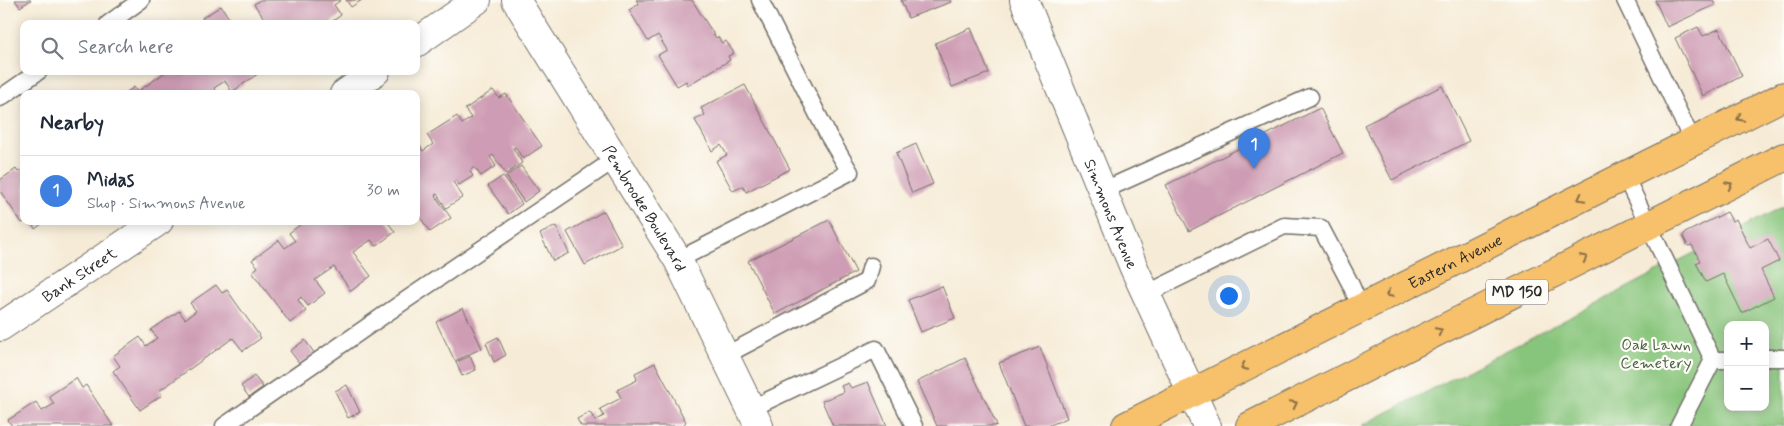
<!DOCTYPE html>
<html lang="en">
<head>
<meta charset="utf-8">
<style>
  body { margin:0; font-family:Mynerve,sans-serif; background:#f6f6f7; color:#1f2937 }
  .controls { position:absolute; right:15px; bottom:15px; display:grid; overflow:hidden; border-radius:10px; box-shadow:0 2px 12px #0003 }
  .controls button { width:45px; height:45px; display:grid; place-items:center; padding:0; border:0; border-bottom:1px solid #e0e1e3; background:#fff; color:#1f2937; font:25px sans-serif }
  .you { position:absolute; left:1228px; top:295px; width:18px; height:18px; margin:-12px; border:4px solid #fff; border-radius:50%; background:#1a73e8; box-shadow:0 0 0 8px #1a73e833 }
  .badge { display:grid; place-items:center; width:32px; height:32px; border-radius:50%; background:#d93025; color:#fff; font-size:16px; font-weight:700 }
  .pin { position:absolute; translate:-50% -41px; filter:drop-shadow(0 1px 2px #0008) }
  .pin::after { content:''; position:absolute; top:26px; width:18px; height:15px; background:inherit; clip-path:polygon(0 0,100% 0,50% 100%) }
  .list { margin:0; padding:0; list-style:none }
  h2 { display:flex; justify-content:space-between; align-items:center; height:65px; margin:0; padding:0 20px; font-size:21px }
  h2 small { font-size:16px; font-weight:400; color:#747a83 }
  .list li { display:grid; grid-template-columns:32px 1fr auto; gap:15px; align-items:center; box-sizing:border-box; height:70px; padding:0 20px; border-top:1px solid #e0e1e3 }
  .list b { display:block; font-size:19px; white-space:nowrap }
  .list p { margin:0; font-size:16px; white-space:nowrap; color:#747a83 }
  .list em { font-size:16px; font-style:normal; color:#747a83 }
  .icon { flex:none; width:28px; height:28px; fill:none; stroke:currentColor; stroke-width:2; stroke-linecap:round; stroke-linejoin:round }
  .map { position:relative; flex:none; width:1784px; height:426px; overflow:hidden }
  .search { position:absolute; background:#fff; box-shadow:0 2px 12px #0003; left:20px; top:20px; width:400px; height:55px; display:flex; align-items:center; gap:12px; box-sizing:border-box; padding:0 18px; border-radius:10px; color:#747a83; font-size:19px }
  .panel { position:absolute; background:#fff; box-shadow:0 2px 12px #0003; left:20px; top:90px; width:400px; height:135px; border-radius:10px }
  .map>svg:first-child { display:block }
  .green { fill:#88c57b; stroke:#5a7853; fill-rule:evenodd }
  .building { fill:#ce9cb4 }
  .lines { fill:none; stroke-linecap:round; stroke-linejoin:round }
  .lane-casing { stroke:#726e67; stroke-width:19 }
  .street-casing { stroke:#726e67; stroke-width:30 }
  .primary-casing { stroke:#726e67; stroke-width:30 }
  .lane { stroke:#fff; stroke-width:16 }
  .street { stroke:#fff; stroke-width:28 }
  .primary { stroke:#f7c06b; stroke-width:28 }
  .oneway { stroke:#876e48 }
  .labels { text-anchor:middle; stroke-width:4.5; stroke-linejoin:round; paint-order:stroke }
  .shield { fill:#fdfcf7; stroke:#6a6a68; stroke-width:1 }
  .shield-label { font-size:15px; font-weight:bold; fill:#2b2b2b }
  .street-label { font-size:16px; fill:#2b2b2b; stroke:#fdfcf7 }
  .park-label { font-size:16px; fill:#4c6147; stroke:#fdfcf7 }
</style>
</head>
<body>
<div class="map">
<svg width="1784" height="426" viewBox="0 0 1784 426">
  <rect width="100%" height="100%" fill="#fdfcf7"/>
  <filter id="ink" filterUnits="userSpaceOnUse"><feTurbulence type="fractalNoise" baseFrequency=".02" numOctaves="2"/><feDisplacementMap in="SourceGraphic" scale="10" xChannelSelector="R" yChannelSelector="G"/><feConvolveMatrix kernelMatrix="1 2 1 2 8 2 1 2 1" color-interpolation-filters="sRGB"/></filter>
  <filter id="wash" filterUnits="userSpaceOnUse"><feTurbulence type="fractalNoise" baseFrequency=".0096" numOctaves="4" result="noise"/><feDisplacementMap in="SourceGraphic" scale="20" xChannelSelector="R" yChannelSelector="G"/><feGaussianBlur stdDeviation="1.12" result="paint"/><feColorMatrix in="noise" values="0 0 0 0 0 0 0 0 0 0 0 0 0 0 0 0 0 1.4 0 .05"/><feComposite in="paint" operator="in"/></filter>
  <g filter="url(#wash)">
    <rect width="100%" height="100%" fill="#f6ebd6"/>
    <path class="green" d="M1784,206V426H1361ZM1728,325H1765V407H1728Z"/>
    <g id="blocks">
      <path class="building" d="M15,0H31L20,7Z
        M260,0H341L334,5L341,15L329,24H268L254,4Z
        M346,0H362L351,7Z
        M636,0H692L716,38L718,37L722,43L726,41L734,53L728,56L730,60L688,85L686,81L677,86L658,55L667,50L658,35L648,41L629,10L639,4Z
        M901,0H950L951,2L908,18Z
        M1655,0H1713L1715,5L1667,27Z
        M221,6L233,24H206L202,18Z
        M1698,27L1703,36L1719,29L1742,76L1703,96L1675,38Z
        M971,28L989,73L952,87L935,43Z
        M167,71H257L259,73L232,92L225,81L214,88L218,94H124L134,87L137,92Z
        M745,85L790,169L746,192L743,186L733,191L716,161L727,155L721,145L712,151L695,120L705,115L701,108Z
        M1442,86L1469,141L1392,180L1364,125Z
        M493,90L499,98L506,94L542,146L523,159L515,147L513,148L522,163L506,174L493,155L490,157L496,166L481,176L474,167L470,171L473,176L459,185L456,180L453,182L463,197L446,208L437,194L435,195L451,218L430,232L416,211V144L418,143L423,151L433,144L427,135L457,116L462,124L471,118L465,109Z
        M1320,108L1343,153L1189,231L1166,185Z
        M916,144L933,184L912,193L896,153Z
        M521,166L539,191L524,202L506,176Z
        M24,168V222L22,223L0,191V180L16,169L18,172Z
        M503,176L522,204L508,214L488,186Z
        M604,211L622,245L585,265L567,232Z
        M1727,212L1732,221L1736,219L1750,248L1768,239L1779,261L1761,270L1774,297L1742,313L1723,274L1706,282L1696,263L1700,261L1692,245L1688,246L1683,236L1685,233Z
        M829,220L856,272L775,314L748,261Z
        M30,221H46L35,229Z
        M305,221H387L395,232L376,246L371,240L353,252L371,276L351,291L334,267L315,280L325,293L308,306L301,297L298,300L306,311L290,323L252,272L258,267L252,260L279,240L285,248L295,241L289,233Z
        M556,226L569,253L553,261L540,234Z
        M216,285L222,293L227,290L261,338L243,351L233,338L159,391L162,395L140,410L113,371L120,366L113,356L140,337L146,346L157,338L151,330L179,311L185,319L196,311L190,303Z
        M942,286L955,318L921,332L908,300Z
        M463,308L482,348L455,361L436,322Z
        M498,337L506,355L494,362L486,343Z
        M305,340L315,354L300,364L290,351Z
        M1040,347L1067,418L1048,426H1024L999,363Z
        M470,356L476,370L462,376L456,362Z
        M965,358L997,425L994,426H937L917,382Z
        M655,363L686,422L682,426H581L577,419L590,412L595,421L604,416L600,409L621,398L617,390L637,380L635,373Z
        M254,376L263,387L249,397L241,386Z
        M76,378L82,388L86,385L113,426H12L8,420L36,402L42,411L54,404L49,396Z
        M868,382L887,426H833L822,401L844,392L841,386L848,383L851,388Z
        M347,385L360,412L348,418L335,391Z"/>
    </g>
  </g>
  <g filter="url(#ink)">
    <use href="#blocks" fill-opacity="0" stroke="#726e67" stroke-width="1"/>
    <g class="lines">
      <defs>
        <path id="lane" d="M1625,0L1693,142
          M108,24L141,0
          M0,98L39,71
          M1625,176L1713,360H1728
          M1102,191L1310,97
          M678,260L850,172L828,135L760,0
          M1146,294L1284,226L1321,228L1350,283L1361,308
          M726,355L867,281L871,266
          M1765,358H1784
          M750,409L876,349L914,426
          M224,426L400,304L614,160
          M1679,426L1713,360"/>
        <g id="street">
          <path id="s1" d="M516,0L678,260L759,426"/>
          <path id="s2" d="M1024,0L1134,268L1207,426"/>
          <path d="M416,43L477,0"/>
          <path d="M344,94L376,71"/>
          <path id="s3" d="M0,327L159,221"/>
        </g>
        <g id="primary">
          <path id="s4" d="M1126,426L1784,96"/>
          <path d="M1250,426L1784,157"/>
        </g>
      </defs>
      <use href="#lane" class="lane-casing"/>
      <use href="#street" class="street-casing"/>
      <use href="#primary" class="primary-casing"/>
      <use href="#lane" class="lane"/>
      <use href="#street" class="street"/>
      <use href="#primary" class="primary"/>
    </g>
    <defs><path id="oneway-chevron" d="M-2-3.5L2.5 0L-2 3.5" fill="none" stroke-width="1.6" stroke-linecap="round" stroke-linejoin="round" transform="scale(1.25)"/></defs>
    <g class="oneway">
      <use href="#oneway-chevron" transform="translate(1740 118) rotate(153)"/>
      <use href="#oneway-chevron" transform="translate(1729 185) rotate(-27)"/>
      <use href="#oneway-chevron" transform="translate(1581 198) rotate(153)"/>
      <use href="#oneway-chevron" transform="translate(1584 258) rotate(-27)"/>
      <use href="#oneway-chevron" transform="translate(1389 294) rotate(153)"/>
      <use href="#oneway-chevron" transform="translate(1439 331) rotate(-27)"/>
      <use href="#oneway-chevron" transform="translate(1244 367) rotate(153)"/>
      <use href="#oneway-chevron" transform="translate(1294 404) rotate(-27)"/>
    </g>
  </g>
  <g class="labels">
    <rect class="shield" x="1486" y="279.5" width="62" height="25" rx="4"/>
    <g class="shield-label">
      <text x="1517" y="297">MD 150</text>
    </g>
    <g class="street-label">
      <text dy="6" stroke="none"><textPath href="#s1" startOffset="245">Pembrooke Boulevard</textPath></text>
      <text dy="6" stroke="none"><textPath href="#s2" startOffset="231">Simmons Avenue</textPath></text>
      <text dy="6" stroke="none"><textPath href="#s4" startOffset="368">Eastern Avenue</textPath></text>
      <text dy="6" stroke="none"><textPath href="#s3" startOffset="95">Bank Street</textPath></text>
    </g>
    <g class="park-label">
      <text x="1656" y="350">Oak Lawn<tspan x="1656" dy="18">Cemetery</tspan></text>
    </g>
  </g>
</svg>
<div class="controls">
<button>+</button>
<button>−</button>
</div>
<div class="you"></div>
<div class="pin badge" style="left:1254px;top:169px;background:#3f7fe0">1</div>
<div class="search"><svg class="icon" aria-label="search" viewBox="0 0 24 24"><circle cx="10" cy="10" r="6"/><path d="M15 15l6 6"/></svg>Search here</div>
<section class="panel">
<h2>Nearby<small></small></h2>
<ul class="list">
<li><span class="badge" style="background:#3f7fe0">1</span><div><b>Midas</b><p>Shop · Simmons Avenue</p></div><em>30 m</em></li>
</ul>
</section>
</div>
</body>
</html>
